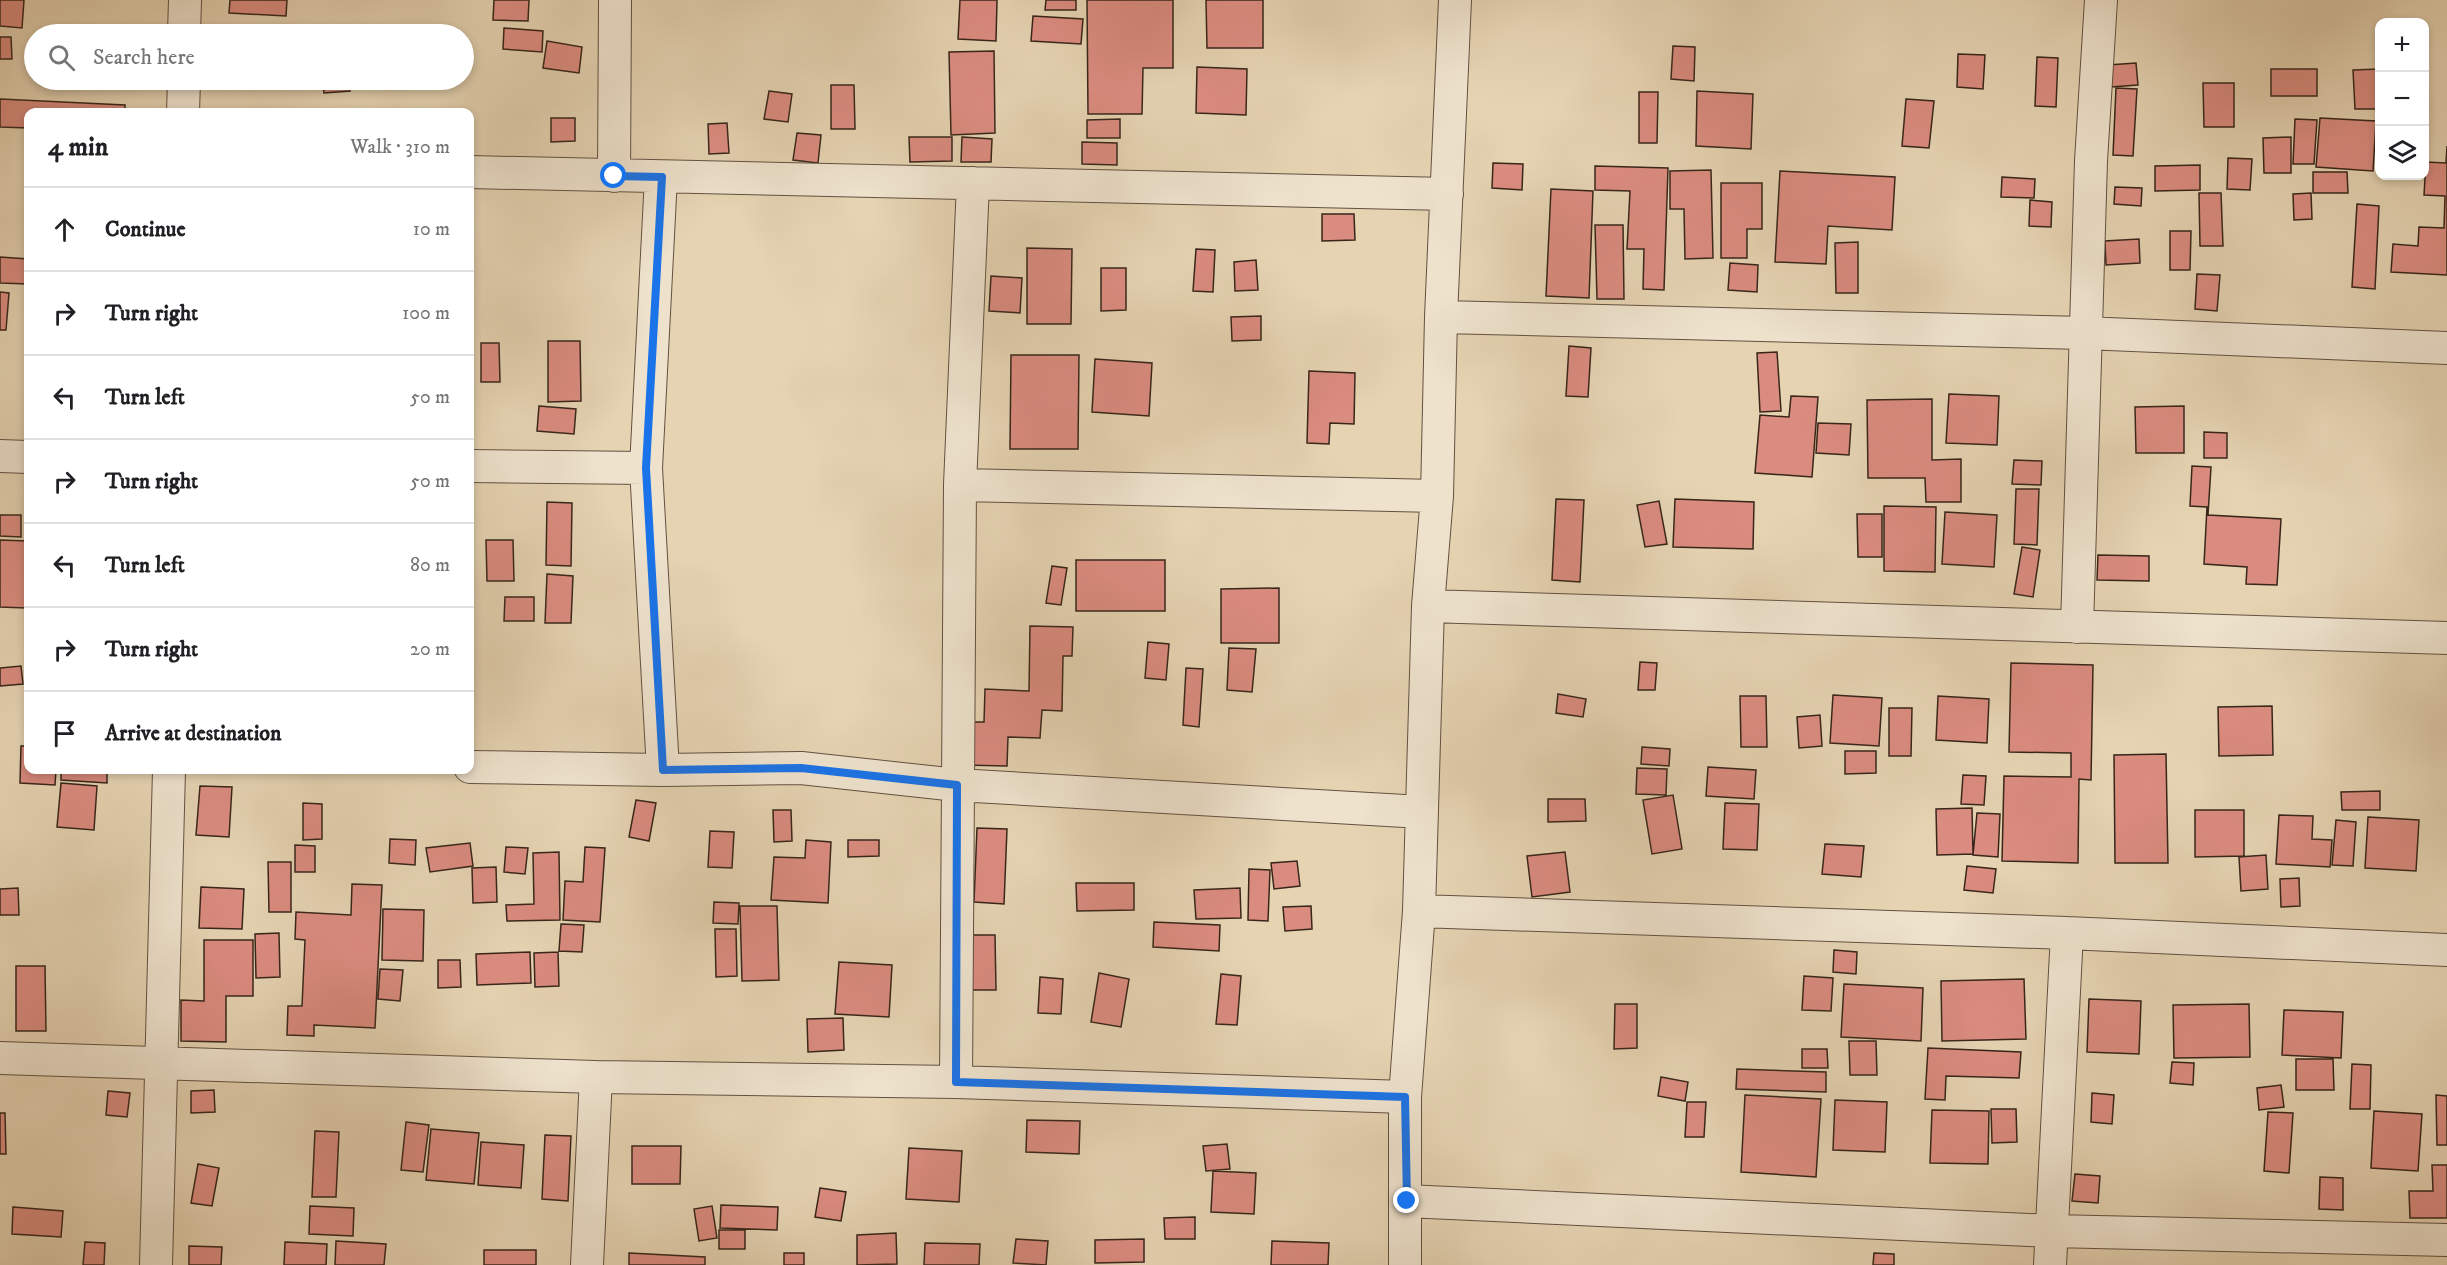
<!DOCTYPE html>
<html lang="en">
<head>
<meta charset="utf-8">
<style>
  body { margin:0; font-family:"IM FELL DW Pica",serif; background:#f6f6f6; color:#202124 }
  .controls { position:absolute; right:18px; top:18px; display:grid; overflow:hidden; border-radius:12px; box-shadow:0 3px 9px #0003 }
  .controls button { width:54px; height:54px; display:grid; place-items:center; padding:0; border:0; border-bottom:2px solid #e0e0e0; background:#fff; color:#202124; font:30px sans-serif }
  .stop { position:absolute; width:18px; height:18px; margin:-14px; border:4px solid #1a73e8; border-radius:50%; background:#fff }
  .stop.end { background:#1a73e8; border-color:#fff; box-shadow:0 2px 6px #0008 }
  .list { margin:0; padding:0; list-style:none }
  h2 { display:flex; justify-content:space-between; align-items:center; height:78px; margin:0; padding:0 24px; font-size:26px }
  h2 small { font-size:20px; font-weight:400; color:#757577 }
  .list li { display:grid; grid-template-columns:39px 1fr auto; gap:18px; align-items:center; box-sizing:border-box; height:84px; padding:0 24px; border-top:2px solid #e0e0e0 }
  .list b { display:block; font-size:22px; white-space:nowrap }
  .list em { font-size:20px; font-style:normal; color:#757577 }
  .icon { flex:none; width:33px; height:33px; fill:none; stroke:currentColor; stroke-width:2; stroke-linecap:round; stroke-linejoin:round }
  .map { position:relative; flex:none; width:2447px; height:1265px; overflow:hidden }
  .search { position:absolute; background:#fff; box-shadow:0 3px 9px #0003; left:24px; top:24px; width:450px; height:66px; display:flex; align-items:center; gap:15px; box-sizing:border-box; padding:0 21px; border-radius:33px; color:#757577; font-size:22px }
  .panel { position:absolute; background:#fff; box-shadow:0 3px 9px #0003; left:24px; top:108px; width:450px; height:666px; border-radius:12px }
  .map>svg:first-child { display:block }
  .building { fill:#db8c80; stroke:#38261a; stroke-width:1.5 }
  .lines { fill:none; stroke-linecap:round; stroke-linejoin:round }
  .street-casing { stroke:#635140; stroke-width:34 }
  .street { stroke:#eee2cd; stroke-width:32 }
  .route { stroke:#1a73e8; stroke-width:8 }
</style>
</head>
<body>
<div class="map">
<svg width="2447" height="1265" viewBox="0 0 2447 1265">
  <rect width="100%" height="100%" fill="#e5d3b2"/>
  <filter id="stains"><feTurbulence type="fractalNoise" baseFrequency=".00333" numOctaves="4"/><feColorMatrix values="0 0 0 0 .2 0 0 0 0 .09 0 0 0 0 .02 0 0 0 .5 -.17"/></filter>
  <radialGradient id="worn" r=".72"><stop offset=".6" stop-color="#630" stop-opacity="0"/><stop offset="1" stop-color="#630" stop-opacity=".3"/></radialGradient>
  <path class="building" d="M0,0H24L22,28L0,26Z
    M230,0H287L286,16L229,13Z
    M494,0H529L528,21L493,20Z
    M960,0H997L996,41L958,39Z
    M1046,0H1076V10H1045Z
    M1087,0H1173V68H1143L1142,114H1088Z
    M1206,0H1263V48H1207Z
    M1033,16L1083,19L1081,44L1031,41Z
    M244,27L245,34H223V30Z
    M504,28L543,31L542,52L503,49Z
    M0,37H11L12,59H0Z
    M547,41L582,47L579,73L543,68Z
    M1673,46L1695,47L1694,81L1671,79Z
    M994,51L995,133L951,135L949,52Z
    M1958,54L1985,55L1983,89L1957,87Z
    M2037,57L2058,58L2056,107L2035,106Z
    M2136,63L2138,85L2111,87L2108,65Z
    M1197,67L1247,69L1246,115L1196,113Z
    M2271,69H2317V96H2271Z
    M2380,69V109H2355L2353,70Z
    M322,80H349L350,91L324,93Z
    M2203,83H2234V127H2204Z
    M831,85H854L855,129H831Z
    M2116,88L2137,89L2133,156L2113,155Z
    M769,91L792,94L788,122L764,119Z
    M1697,91L1753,94L1751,149L1696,146Z
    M1639,92H1658L1657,143H1639Z
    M0,99L125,105V112H28V128L0,127Z
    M1906,99L1934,101L1929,148L1902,146Z
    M551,118H575V141L551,142Z
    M2320,118L2376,121L2373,171L2316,167Z
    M1120,119V138H1087V120Z
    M2295,119L2317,120L2314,164H2293Z
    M727,123L729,153L709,154L708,124Z
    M797,133L821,135L818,163L793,160Z
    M909,137H952V161L910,162Z
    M962,137L992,139L991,162H961Z
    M2291,137V173H2264L2263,138Z
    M1082,142L1117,143V165L1082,164Z
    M2447,146V275L2391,272L2393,244L2418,246L2419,227L2444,228L2445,196L2424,195L2426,162L2446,163Z
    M2228,158L2252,159L2250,190L2227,189Z
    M1493,163L1523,164L1522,190L1492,188Z
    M2200,165V190L2155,191V166Z
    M1595,166L1668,168L1664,290L1643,289L1644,249H1627L1630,191L1595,190Z
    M1711,170L1713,258L1685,259L1684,209H1670V171Z
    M1780,171L1895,177L1892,230L1828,226L1826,264L1775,262Z
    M2313,172H2347L2348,193H2313Z
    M2002,177L2035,179L2034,198L2001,197Z
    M1721,183H1762V229H1747V258H1721Z
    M2115,187L2142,188L2141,206L2114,204Z
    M1551,189L1593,191L1589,298L1546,296Z
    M2199,193H2221L2223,246H2200Z
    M2311,193L2312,219L2294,220L2293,194Z
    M2030,200L2052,202L2051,227L2029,226Z
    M2357,204L2379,206L2375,289L2352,287Z
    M1322,214H1354L1355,240L1322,241Z
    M1595,225H1623L1624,299H1597Z
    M2170,231H2191L2190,270H2170Z
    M2139,239L2140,263L2106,265L2105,241Z
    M1858,242V293H1836L1835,243Z
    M1027,248L1072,249L1071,324H1027Z
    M1196,249L1215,250L1213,292L1193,291Z
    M0,257L28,259V284L0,283Z
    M1256,260L1258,290L1235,291L1234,262Z
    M1730,263L1758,265L1757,292L1728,290Z
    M1101,268H1126V310L1101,311Z
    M2197,274L2220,275L2217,311L2195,309Z
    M991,276L1022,278L1020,313L989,311Z
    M0,292L9,293L6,330H0Z
    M1261,316V340L1232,341L1231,317Z
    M548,341H580L581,401L548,402Z
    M481,343H499L500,382H481Z
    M1569,346L1591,348L1588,397L1566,396Z
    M1777,352L1781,411L1760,412L1757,353Z
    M1011,355H1079L1078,449H1010Z
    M1095,359L1152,363L1149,416L1092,412Z
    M1309,371L1355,373L1354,424L1330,423L1329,444L1307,443Z
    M1949,394L1999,396L1997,445L1946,443Z
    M1791,396L1818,397L1812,477L1755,473L1760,415L1789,417Z
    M1932,399V460L1961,459V502H1926L1925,478H1868L1867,400Z
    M539,406L576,409L574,434L537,431Z
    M2184,406V453H2136L2135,407Z
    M1818,423L1851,424L1849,455L1816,453Z
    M2204,432L2227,433V458H2204Z
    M2014,460L2042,461L2041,485L2012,484Z
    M2192,466L2211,467L2208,515L2281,519L2277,585L2246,584L2247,567L2204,564L2207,507L2190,506Z
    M2016,489H2039L2037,545L2014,544Z
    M1556,499L1584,500L1580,582L1552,580Z
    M1675,499L1754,502L1753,549L1673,547Z
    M1659,501L1667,544L1645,547L1637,505Z
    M547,502L572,503L571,566L546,565Z
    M1884,506L1936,507L1935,572L1884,571Z
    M1945,512L1997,515L1994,567L1942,564Z
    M1857,514H1882V557H1858Z
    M0,515H21V537L0,536Z
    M0,540L28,541L26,608L0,607Z
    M486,540H513L514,581H487Z
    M2022,547L2040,550L2033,597L2014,594Z
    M2098,555L2149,556V581L2097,580Z
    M1076,560H1165V611H1076Z
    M1052,566L1067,568L1061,605L1046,603Z
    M547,574L573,576L571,623H545Z
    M1279,588V643H1221V589Z
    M505,597H534V621H504Z
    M1030,626L1073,627L1072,656H1063L1062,711L1042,710L1040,738L1008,737L1007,766L962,765L964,722H984L985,689L1029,691Z
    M1148,642L1169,644L1166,680L1145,678Z
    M1229,648L1256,649L1252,692L1227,690Z
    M1640,662L1657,663L1655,690H1638Z
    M2011,663L2093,665L2091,780L2079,779L2078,863L2002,861L2004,776L2071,777V753L2009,752Z
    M21,666L23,684L0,686V668Z
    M1186,668L1203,669L1199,727L1183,725Z
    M1558,694L1586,699L1583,717L1556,713Z
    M1833,695L1882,698L1879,746L1830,743Z
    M1740,696H1766L1767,747H1741Z
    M1938,696L1989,699L1987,743L1936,740Z
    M2272,706L2273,755L2219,756L2218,707Z
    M1889,708H1912L1911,756H1889Z
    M1820,715L1822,746L1799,748L1797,717Z
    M21,746H28V770H56L55,785L20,783Z
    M1642,747L1670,749L1669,766L1641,764Z
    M1845,751H1876V773L1845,774Z
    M2166,754L2168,863H2115L2114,755Z
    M1708,767L1756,770L1754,799L1706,796Z
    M1637,768L1667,769L1666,795L1636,794Z
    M61,770H107V783L61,780Z
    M1963,775L1986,776L1984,805L1961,804Z
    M61,783L97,786L94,830L57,827Z
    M200,786L232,787L229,837L196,835Z
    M2380,791V810H2342L2341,792Z
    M1673,795L1682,849L1652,854L1643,800Z
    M1548,799H1585L1586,821L1548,822Z
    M636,800L656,803L649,841L629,837Z
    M303,803L322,804V839L303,840Z
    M1725,803L1759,804L1757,850L1723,849Z
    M1972,808L1973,854L1937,855L1936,809Z
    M773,810H791L792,841L774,842Z
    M2195,810H2244V856L2195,857Z
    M1977,813L2000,814L1998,857L1973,855Z
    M2279,815L2313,816L2312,839L2332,840L2330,867L2276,864Z
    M2368,817L2419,820L2416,871L2365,868Z
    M2336,820L2356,822L2353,866L2332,865Z
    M977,828L1007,829L1004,904L974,902Z
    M710,831L734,832L732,868L708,867Z
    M390,839L416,840L415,865L389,863Z
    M806,840L831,842L828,903L771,900L774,857L805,858Z
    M848,840H879V856L848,857Z
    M470,843L473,866L430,872L426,848Z
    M1825,844L1864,846L1861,877L1822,874Z
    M295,845L315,846V872H295Z
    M506,847L528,848L525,874L504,872Z
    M585,847L605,848L600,922L563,920L565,881L583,882Z
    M559,852L560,920L507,921L506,905L534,904L533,853Z
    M1565,852L1570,892L1532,897L1527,856Z
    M2266,855L2268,889L2241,891L2239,857Z
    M1297,861L1300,886L1274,889L1271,863Z
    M268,862H291V912H269Z
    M1967,866L1996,869L1993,893L1964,890Z
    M496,867L497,902L473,903L472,868Z
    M1249,869L1270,870L1268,921L1248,920Z
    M2299,878L2300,906L2281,907L2280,879Z
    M1076,883H1134V910L1077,911Z
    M352,884L382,885L375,1028L314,1025V1036L287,1035L288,1006H302L305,940L295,939L296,912L351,915Z
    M201,887L244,889L242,929L199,928Z
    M18,888L19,915H0V889Z
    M1240,888L1241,918L1196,919L1194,890Z
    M714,902L739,903L738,924L713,923Z
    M740,906H777L779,980L742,981Z
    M1311,906L1312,929L1285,931L1283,907Z
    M383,909L424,910L423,961L382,960Z
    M1154,922L1220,925L1219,951L1153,947Z
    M561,924L584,925L582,952L559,951Z
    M715,929H736L737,976L716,977Z
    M279,933L280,977L256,978L255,934Z
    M971,935H995L996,990H972Z
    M204,940H253V996H226V1042L181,1041V1000L204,1001Z
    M1834,950L1857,952L1856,974L1833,972Z
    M530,952L531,983L477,985L476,954Z
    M558,952L559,986L535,987L534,953Z
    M438,960H460L461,987L438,988Z
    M839,962L892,965L889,1017L835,1014Z
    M16,966H45L46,1031H16Z
    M380,969L403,970L400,1001L378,999Z
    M1099,973L1129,979L1121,1027L1091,1022Z
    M1221,974L1241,976L1237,1025L1216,1024Z
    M1804,976L1833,978L1831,1011L1802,1010Z
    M1040,977L1063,979L1061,1014L1038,1013Z
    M2024,979L2026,1039L1942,1041L1941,981Z
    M1844,984L1923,988L1921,1041L1841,1037Z
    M2089,999L2141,1001L2139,1054L2087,1052Z
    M1615,1004H1637V1048L1614,1049Z
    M2249,1004L2250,1057L2174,1058L2173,1005Z
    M2284,1010L2343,1012L2341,1058L2282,1055Z
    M843,1018L844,1050L808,1052L807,1019Z
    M1849,1041H1876L1877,1075H1850Z
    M1928,1048L2021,1052L2019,1078L1946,1076L1945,1100L1925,1099Z
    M1802,1049H1827L1828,1068H1802Z
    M2296,1059H2333L2334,1090H2296Z
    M2172,1062L2194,1063L2193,1085L2170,1083Z
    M2352,1064L2371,1065L2370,1109H2350Z
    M1737,1069L1826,1072V1092L1736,1089Z
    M1661,1077L1688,1082L1685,1101L1658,1096Z
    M2281,1085L2284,1107L2259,1110L2257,1088Z
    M214,1090L215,1112L191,1113V1091Z
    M108,1091L130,1093L127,1117L106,1115Z
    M2092,1093L2114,1095L2112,1124L2091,1122Z
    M1745,1095L1821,1099L1816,1177L1741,1172Z
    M2436,1095L2447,1096V1145H2437Z
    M1835,1100L1887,1102L1885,1152L1833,1150Z
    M1687,1102H1706L1704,1137H1685Z
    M1991,1109H2016L2017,1142L1992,1143Z
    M1932,1110L1989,1111L1988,1164L1930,1163Z
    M2374,1111L2422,1114L2418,1171L2371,1168Z
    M2268,1112L2293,1113L2289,1173L2264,1171Z
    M0,1113H5L6,1154H0Z
    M1027,1120L1080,1121L1079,1154L1026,1152Z
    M406,1122L429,1125L423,1172L401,1170Z
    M431,1129L479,1133L474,1184L426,1180Z
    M315,1131L339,1132L336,1197H312Z
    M545,1135L571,1136L568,1201L542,1199Z
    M481,1142L524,1145L521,1188L478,1185Z
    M1227,1144L1230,1169L1206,1171L1203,1146Z
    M632,1146H681L680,1184H632Z
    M909,1148L962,1151L959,1202L906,1199Z
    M198,1164L219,1168L212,1206L191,1203Z
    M2432,1165H2447V1218H2410L2409,1191H2433Z
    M1213,1171L1256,1173L1254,1214L1211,1212Z
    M2075,1174L2100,1176L2098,1203L2072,1201Z
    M2320,1177L2343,1178V1210L2319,1209Z
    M820,1188L846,1192L841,1221L815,1217Z
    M721,1205L778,1207L777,1230L720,1228Z
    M310,1206L354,1208L353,1236L309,1234Z
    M712,1206L717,1238L699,1241L694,1209Z
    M13,1207L63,1211L61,1237L12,1234Z
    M1195,1217V1239H1165L1164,1218Z
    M719,1230H745V1249H719Z
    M896,1233L897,1264L857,1265V1235Z
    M1016,1239L1048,1241L1046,1265L1013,1263Z
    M1144,1239V1262L1095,1263V1240Z
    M336,1241L386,1244L384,1265H335Z
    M1272,1241L1329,1243L1328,1265H1271Z
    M85,1242L105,1243L104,1265H83Z
    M285,1242L327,1244L326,1265H284Z
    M925,1243L980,1244L979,1265H924Z
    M189,1246L222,1247L221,1265H189Z
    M484,1250H536V1265H484Z
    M629,1253L705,1257V1265H629Z
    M784,1253H804V1265H784Z
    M1874,1253L1894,1254V1265H1873Z"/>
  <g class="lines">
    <defs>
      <path id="street" d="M184,34L185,0
        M183,112L184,80
        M470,172L1447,194
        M614,176L615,0
        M661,177L646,468L663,770
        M1441,317L2084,333L2447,348
        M0,456L28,457
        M470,466L646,468
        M960,485L1437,496
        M1428,606L2447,638
        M2077,627L2091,161L2101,0
        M470,767L663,770L801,768L957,785L1422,812
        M1419,911L2067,933L2447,950
        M0,1058L596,1077L956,1082L1405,1097
        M956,1082L960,485L973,183
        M1406,1201L2052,1231L2447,1240
        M156,1265L169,770
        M587,1265L596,1077
        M1405,1265V1097L1419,911L1428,606L1437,496L1441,317L1455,0
        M2050,1265L2067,933"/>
    </defs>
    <use href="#street" class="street-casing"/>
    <use href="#street" class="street"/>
  </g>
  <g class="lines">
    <path class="route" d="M614,176L662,177L646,468L663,770L801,768L957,785L956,1082L1405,1097L1407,1201"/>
  </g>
  <rect width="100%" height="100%" filter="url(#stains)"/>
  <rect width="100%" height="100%" fill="url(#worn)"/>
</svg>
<div class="controls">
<button>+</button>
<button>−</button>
<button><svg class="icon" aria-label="layers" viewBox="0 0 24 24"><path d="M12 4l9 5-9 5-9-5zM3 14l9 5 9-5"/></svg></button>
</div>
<div class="stop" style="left:614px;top:176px"></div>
<div class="stop end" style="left:1407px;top:1201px"></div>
<div class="search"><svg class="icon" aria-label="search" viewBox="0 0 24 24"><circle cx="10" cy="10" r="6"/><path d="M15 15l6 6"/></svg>Search here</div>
<section class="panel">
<h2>4 min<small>Walk · 310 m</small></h2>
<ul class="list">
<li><svg class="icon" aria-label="ahead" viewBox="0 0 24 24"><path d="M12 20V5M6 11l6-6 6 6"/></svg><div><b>Continue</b></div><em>10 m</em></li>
<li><svg class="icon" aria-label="right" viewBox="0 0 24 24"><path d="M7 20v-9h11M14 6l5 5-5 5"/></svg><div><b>Turn right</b></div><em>100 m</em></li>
<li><svg class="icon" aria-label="left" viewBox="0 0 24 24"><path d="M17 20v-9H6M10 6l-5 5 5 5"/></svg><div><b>Turn left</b></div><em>50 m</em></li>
<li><svg class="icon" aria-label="right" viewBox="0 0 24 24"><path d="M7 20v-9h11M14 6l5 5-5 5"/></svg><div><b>Turn right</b></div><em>50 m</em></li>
<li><svg class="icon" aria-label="left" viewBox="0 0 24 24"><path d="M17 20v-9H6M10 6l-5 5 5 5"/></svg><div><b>Turn left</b></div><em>80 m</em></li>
<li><svg class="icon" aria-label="right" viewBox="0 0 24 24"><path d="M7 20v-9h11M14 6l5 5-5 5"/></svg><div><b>Turn right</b></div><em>20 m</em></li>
<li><svg class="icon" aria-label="arrive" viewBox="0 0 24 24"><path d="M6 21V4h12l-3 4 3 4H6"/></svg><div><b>Arrive at destination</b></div></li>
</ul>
</section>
</div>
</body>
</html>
